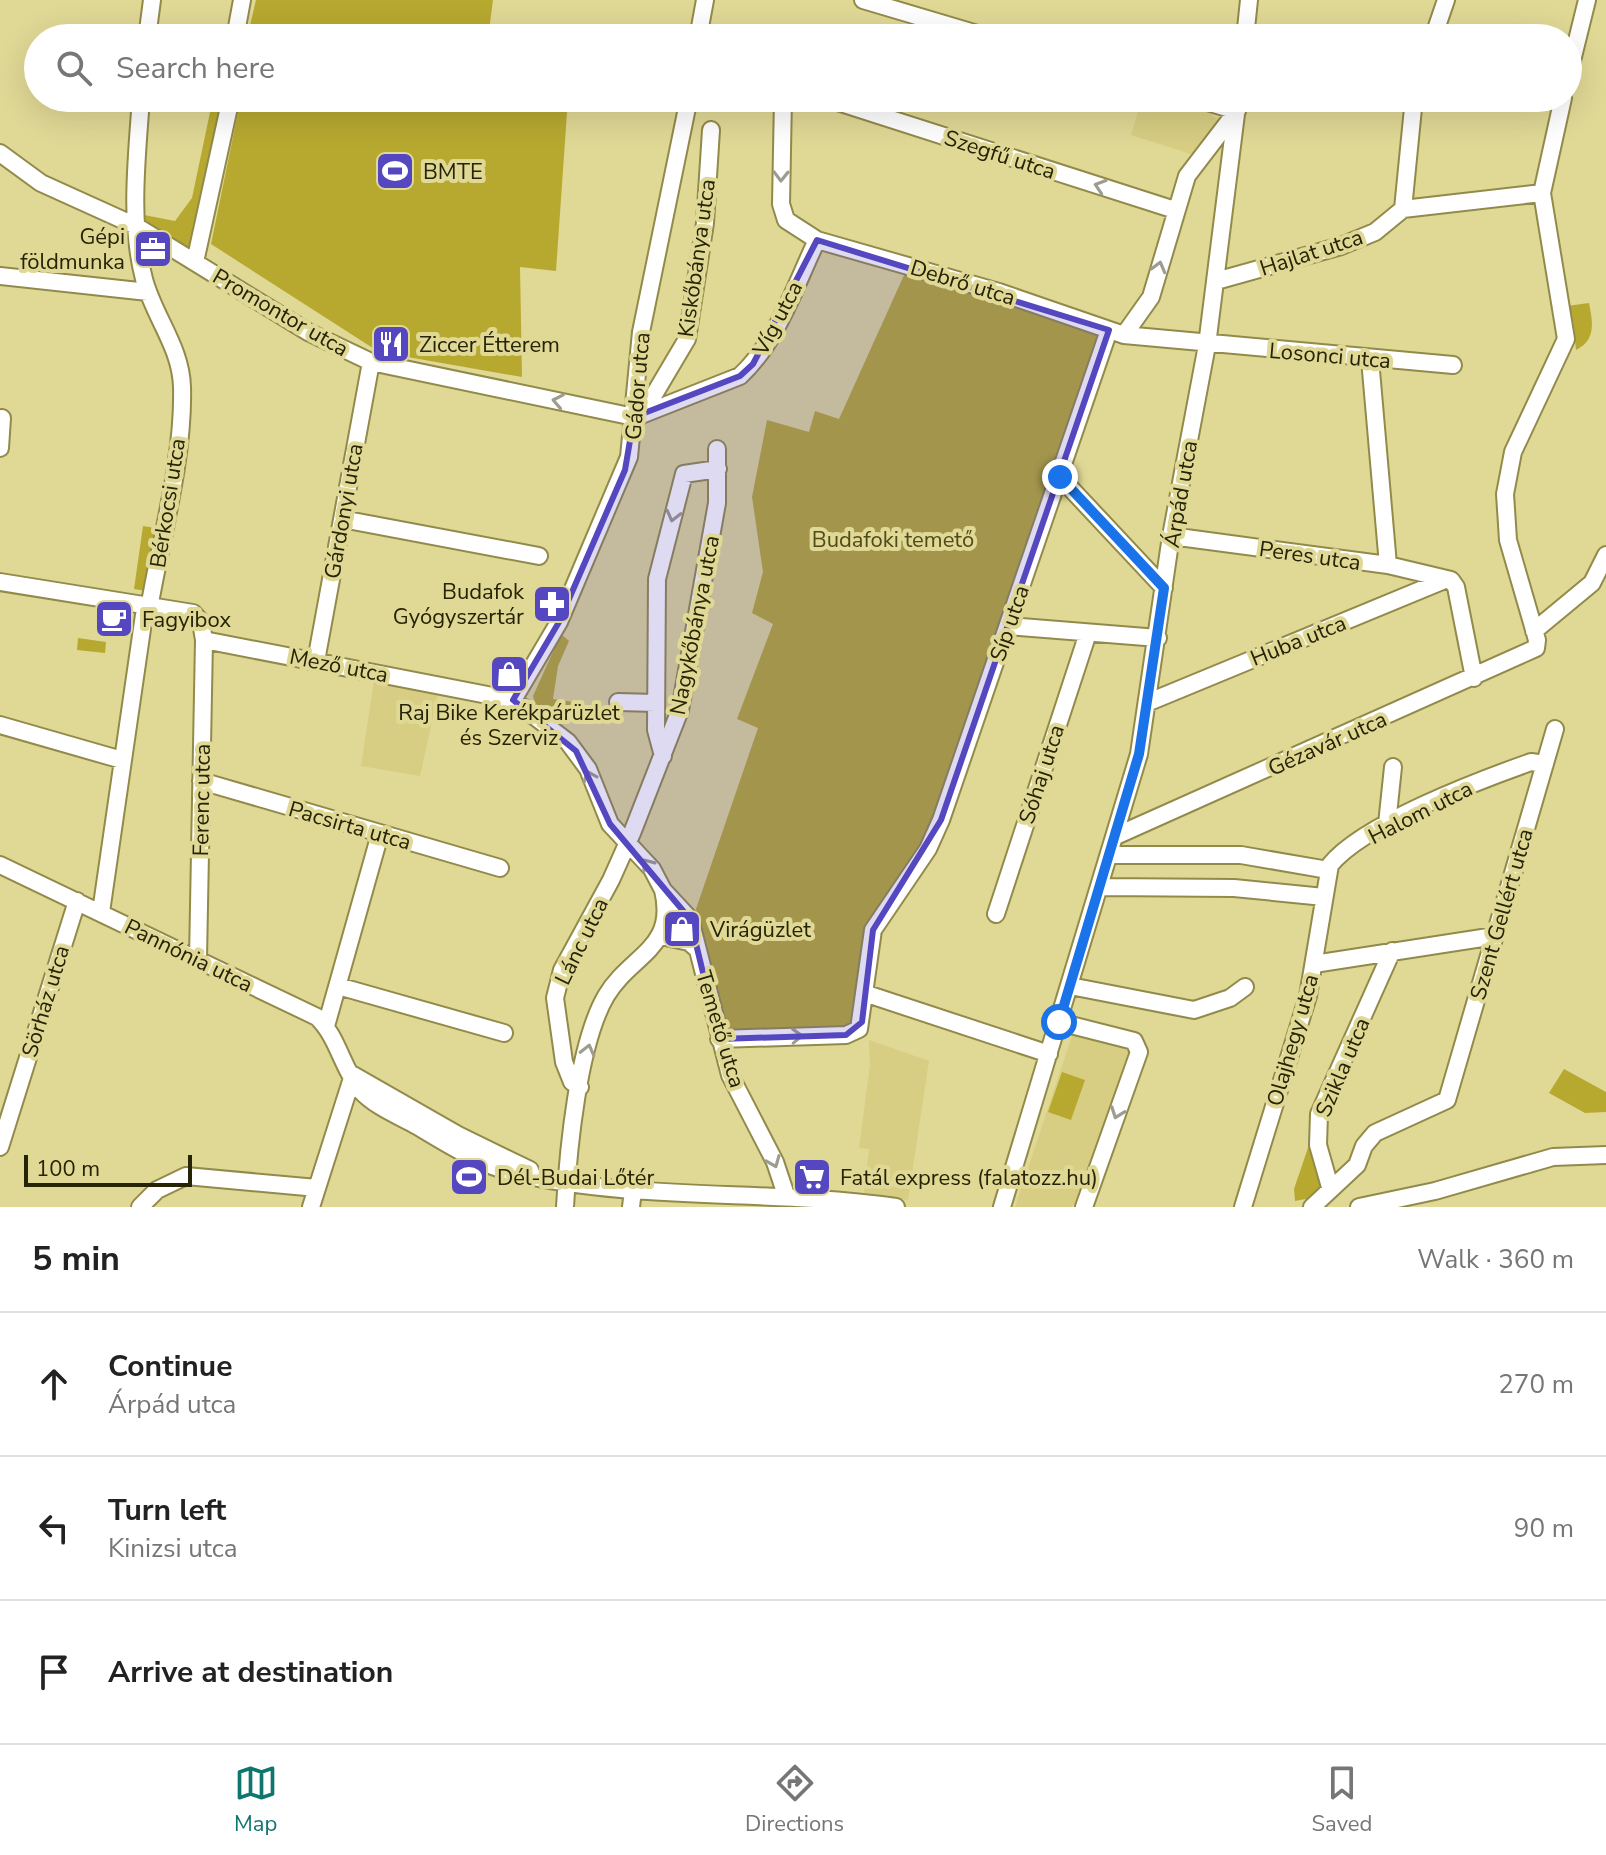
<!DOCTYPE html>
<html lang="en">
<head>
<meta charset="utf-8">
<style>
  body { margin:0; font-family:"Nunito Sans",sans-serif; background:#f2f2f2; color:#222 }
  .scale { position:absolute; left:24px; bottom:20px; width:168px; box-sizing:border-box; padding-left:8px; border:4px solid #262307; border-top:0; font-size:22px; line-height:28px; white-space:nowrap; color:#262307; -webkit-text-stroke:6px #e0d895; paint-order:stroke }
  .stop { position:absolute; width:24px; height:24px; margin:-18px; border:6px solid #1a73e8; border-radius:50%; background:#fff }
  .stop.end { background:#1a73e8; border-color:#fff; box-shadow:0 2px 8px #0008 }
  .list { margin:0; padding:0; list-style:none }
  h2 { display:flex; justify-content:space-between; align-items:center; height:104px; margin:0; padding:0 32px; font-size:34px }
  h2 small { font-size:26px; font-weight:400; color:#767676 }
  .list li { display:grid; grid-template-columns:52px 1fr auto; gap:24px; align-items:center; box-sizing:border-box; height:144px; padding:0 32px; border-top:2px solid #e0e0e0 }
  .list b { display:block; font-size:30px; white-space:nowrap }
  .list p { margin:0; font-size:26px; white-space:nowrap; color:#767676 }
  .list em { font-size:26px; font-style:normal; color:#767676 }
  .icon { flex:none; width:44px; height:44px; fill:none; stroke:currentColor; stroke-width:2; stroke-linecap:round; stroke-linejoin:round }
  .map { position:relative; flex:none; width:1606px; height:1207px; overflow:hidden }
  .search { position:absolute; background:#fff; box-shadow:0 8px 32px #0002; left:24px; right:24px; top:24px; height:88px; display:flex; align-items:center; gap:20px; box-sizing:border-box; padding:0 28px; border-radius:44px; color:#767676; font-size:30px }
  .sheet { height:536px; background:#fff }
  nav { display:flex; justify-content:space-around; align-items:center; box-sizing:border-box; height:112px; border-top:2px solid #e0e0e0; background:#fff; font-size:22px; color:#767676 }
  nav a { display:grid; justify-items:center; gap:4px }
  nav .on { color:#0f766e }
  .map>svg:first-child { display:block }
  .built { fill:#d7ce83 }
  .green { fill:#b7a930 }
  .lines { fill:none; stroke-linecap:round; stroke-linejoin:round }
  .minor-casing { stroke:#928a4a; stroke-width:20 }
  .minor { stroke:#fff; stroke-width:16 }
  .oneway { stroke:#9d9c8f }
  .route { stroke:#1a73e8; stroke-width:10 }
  .marked { fill:#5447bf; fill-opacity:0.2; stroke:#5447bf; stroke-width:6; stroke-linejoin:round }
  .labels { text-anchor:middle; stroke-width:8; stroke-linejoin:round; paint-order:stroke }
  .street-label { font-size:22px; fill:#262307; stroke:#e0d895 }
  .poi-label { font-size:22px; fill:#262307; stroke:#e0d895; text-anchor:start }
  .park-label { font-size:22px; fill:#504a1a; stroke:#e0d895 }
</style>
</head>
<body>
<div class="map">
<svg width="1606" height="1207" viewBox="0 0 1606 1207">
  <rect width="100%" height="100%" fill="#e0d895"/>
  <path class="built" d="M1142,98H1160L1208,112L1220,122L1197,156L1131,135Z
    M374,681L438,694L420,776L361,766Z
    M1073,1033L1130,1049L1076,1203L1071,1207H1015Z
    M869,1040L929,1061L908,1200L864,1193L869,1149L859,1148L870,1065Z"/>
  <path class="green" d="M256,0H493L488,38H247Z
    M213,98H223L190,251L143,223L144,215L175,221L192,198Z
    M241,98H568L556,271L520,267L522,377L379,352L211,244Z
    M905,273L1103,334L924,846L883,905L852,1026L832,1031H725L696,909L758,728L737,719L773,624L752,613L763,572L752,497L767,420L809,432L815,411L839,419Z
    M1589,303C1593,323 1596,340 1576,350L1573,320L1567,306Z
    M143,526L155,528L146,591L134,589Z
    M561,634L569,641L558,666L553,699L573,702L561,725L535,703L533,696Z
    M78,638L106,642L105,653L77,650Z
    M1564,1069L1606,1092V1112L1585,1113L1549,1093Z
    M1062,1072L1085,1080L1071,1120L1048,1112Z
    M1312,1136L1324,1187L1316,1197L1295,1201L1294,1189Z"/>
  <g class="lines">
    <defs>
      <path id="minor" d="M863,0L991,38
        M147,38L152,0
        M235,38L242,0
        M698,38L705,0
        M1245,38L1249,0
        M1433,38L1446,0
        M1568,77L1587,0
        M783,98L781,204L786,220L817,240L999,292L1124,335L1453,365
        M825,98L1175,210
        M1194,98L1237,111
        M0,153L41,183L136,226L308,332L371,362L634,417
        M1403,209L1414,98
        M195,262L231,98
        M0,276L148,292
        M1216,281L1341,246L1375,232L1403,209L1542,193
        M1124,335L1151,297L1187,176L1236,112
        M1370,359L1388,565
        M634,417L655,393L687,339L705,223L711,130
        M636,417L740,376C777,342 795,286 817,240
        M0,448L2,418
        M1060,477L1164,588
        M342,519L539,556
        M1171,536L1388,565L1451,580L1456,587L1474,678
        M0,582L193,613L201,622L204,640L198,959
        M1008,626L1158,638
        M1534,631L1592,583L1606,555
        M204,640L513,700L568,742L588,769L610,824L652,869L663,890L690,919L730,1075L775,1162L786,1195
        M316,661L371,362
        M513,700L559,622L629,457L641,332L689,98
        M618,702L656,703
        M1149,702L1447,579
        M0,725L122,760
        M663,756L656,730L657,579L684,474L718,469
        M201,781L500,868
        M1387,824L1393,767
        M1118,835L1536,648L1537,640L1508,540L1505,494L1513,452L1566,339L1542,193L1563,98
        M1111,855H1241L1328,870
        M0,865L317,1017C338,1037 342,1068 360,1090C374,1106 399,1116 417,1126C447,1144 480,1165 515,1173C639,1202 770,1189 896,1207
        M1101,887L1234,888L1324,897
        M101,912L144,615L150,603C162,535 184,456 182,387C181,347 154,317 144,279C129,221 137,157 141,98
        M996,914L1088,633
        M661,936L689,942L697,949
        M1314,964L1495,936
        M338,986L504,1033
        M1070,986L1194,1010L1230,998L1245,987
        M864,993L1049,1054
        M1059,1022L1134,1041L1139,1052L1084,1207
        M326,1026L380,834
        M719,1039L846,1035L859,1029L873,930L928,849L941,820L1109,330
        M353,1075L458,1135L530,1170
        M580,1087L572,1082L564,1062L555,998L562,970L611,880L632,833L680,710L717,503V449
        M0,1147L77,901
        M1330,1187L1318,1145L1319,1114L1392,951
        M140,1207L157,1190L186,1176L317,1188
        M311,1207L353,1075
        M565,1207C568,1151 578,1044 606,996C631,954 677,949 663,890
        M631,1207L633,1190
        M1002,1207L1139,754L1171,536L1207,345L1238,98
        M1243,1207L1308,996L1330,865C1363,824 1480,780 1531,762L1545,764
        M1312,1207L1357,1165L1364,1146L1375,1133L1447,1100L1555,729
        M1359,1207L1435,1191L1553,1157L1606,1155"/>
    </defs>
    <use href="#minor" class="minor-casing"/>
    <use href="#minor" class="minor"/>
  </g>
  <defs><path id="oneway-chevron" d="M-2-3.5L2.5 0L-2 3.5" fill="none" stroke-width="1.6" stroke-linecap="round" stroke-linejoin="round" transform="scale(2)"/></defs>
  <g class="oneway">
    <use href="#oneway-chevron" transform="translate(781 176) rotate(91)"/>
    <use href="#oneway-chevron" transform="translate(1100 186) rotate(-162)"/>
    <use href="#oneway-chevron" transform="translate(1159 267) rotate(-75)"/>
    <use href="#oneway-chevron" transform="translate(558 401) rotate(-169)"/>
    <use href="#oneway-chevron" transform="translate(673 516) rotate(104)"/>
    <use href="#oneway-chevron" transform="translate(589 776) rotate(-113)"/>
    <use href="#oneway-chevron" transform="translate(647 864) rotate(-128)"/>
    <use href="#oneway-chevron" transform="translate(797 1036) rotate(-2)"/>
    <use href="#oneway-chevron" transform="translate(588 1050) rotate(-76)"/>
    <use href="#oneway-chevron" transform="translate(1117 1113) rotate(110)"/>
    <use href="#oneway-chevron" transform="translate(774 1162) rotate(68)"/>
  </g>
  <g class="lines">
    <path class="route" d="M1059,1022L1139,754L1164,588L1060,477"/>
  </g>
  <path class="marked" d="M817,240L1109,330L941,820L873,930L862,1022L846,1035L719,1039L690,919L610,824L576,751L513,700L559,622L625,470L634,417L740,376L753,364Z"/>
  <defs>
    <symbol id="stadium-square" viewBox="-11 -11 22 22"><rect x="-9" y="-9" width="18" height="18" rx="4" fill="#5447bf" stroke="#e0d895"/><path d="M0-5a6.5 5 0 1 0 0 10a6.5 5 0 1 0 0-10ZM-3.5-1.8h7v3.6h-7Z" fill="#fff"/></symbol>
    <symbol id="office-square" viewBox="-11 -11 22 22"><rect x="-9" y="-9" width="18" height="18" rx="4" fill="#5447bf" stroke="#e0d895"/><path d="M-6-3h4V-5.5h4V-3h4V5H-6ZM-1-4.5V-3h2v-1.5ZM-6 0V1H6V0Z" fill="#fff"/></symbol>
    <symbol id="restaurant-square" viewBox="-11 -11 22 22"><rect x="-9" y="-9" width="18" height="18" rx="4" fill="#5447bf" stroke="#e0d895"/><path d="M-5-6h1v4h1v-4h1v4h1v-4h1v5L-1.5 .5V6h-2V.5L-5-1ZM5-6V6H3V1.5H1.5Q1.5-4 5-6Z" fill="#fff"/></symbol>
    <symbol id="pharmacy-square" viewBox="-11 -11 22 22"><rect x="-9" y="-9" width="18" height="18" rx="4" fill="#5447bf" stroke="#e0d895"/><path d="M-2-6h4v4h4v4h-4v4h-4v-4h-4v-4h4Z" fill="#fff"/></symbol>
    <symbol id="cafe-square" viewBox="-11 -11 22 22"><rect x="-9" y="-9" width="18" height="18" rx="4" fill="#5447bf" stroke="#e0d895"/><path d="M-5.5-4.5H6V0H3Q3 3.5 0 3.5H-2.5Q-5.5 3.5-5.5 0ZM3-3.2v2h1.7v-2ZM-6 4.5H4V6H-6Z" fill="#fff"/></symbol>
    <symbol id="shop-square" viewBox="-11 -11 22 22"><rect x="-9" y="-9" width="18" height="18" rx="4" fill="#5447bf" stroke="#e0d895"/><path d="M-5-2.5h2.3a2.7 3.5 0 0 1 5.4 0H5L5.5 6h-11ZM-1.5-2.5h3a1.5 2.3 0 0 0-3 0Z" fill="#fff"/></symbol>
    <symbol id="supermarket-square" viewBox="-11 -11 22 22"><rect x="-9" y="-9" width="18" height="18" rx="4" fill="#5447bf" stroke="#e0d895"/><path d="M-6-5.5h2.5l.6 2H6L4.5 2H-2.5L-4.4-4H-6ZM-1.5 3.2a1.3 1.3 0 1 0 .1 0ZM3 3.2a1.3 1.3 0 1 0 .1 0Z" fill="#fff"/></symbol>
  </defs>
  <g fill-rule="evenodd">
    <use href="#stadium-square" x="373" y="149" width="44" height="44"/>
    <use href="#office-square" x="131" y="227" width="44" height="44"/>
    <use href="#restaurant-square" x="369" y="322" width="44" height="44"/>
    <use href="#pharmacy-square" x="530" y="582" width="44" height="44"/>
    <use href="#cafe-square" x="92" y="597" width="44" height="44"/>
    <use href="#shop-square" x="487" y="652" width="44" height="44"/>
    <use href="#shop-square" x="660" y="907" width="44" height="44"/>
    <use href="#stadium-square" x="447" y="1155" width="44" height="44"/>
    <use href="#supermarket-square" x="790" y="1155" width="44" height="44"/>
  </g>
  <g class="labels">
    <g class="street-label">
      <text transform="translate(1000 154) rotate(18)" y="8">Szegfű utca</text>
      <text transform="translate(1311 252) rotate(-18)" y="8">Hajlat utca</text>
      <text transform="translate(696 258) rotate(-82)" y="8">Kiskőbánya utca</text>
      <text transform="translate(963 282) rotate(17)" y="8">Debrő utca</text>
      <text transform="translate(281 312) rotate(30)" y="8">Promontor utca</text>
      <text transform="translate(777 318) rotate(-62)" y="8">Víg utca</text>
      <text transform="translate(1330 355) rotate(5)" y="8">Losonci utca</text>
      <text transform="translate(637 386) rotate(-85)" y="8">Gádor utca</text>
      <text transform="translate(1180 494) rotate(-80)" y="8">Árpád utca</text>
      <text transform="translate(167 503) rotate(-81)" y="8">Bérkocsi utca</text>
      <text transform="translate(343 511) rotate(-80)" y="8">Gárdonyi utca</text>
      <text transform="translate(1310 555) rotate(8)" y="8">Peres utca</text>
      <text transform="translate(1009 623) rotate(-71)" y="8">Síp utca</text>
      <text transform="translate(694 625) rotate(-79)" y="8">Nagykőbánya utca</text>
      <text transform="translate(1298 640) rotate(-22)" y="8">Huba utca</text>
      <text transform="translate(339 665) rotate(11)" y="8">Mező utca</text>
      <text transform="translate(1327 743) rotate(-24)" y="8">Gézavár utca</text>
      <text transform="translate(1041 774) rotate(-72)" y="8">Sóhaj utca</text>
      <text transform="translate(201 800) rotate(-89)" y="8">Ferenc utca</text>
      <text transform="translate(1420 812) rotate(-27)" y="8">Halom utca</text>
      <text transform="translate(350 825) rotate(16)" y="8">Pacsirta utca</text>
      <text transform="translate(1501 914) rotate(-74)" y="8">Szent Gellért utca</text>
      <text transform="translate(581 941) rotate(-64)" y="8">Lánc utca</text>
      <text transform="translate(189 955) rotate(26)" y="8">Pannónia utca</text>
      <text transform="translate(45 1001) rotate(-73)" y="8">Sörház utca</text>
      <text transform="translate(721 1029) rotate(73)" y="8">Temető utca</text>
      <text transform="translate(1292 1040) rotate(-74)" y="8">Olajhegy utca</text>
      <text transform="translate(1342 1067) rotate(-67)" y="8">Szikla utca</text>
    </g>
    <g class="poi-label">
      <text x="423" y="179">BMTE</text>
      <text x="125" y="244" text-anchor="end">Gépi<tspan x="125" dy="25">földmunka</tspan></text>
      <text x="419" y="352">Ziccer Étterem</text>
      <text x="524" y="599" text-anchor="end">Budafok<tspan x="524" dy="25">Gyógyszertár</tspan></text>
      <text x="142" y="627">Fagyibox</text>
      <text x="509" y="720" text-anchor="middle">Raj Bike Kerékpárüzlet<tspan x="509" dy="25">és Szerviz</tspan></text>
      <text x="710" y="937">Virágüzlet</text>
      <text x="497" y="1185">Dél-Budai Lőtér</text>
      <text x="840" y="1185">Fatál express (falatozz.hu)</text>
    </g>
    <g class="park-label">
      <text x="893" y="547">Budafoki temető</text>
    </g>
  </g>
</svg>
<div class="scale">100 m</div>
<div class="stop" style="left:1059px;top:1022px"></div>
<div class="stop end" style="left:1060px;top:477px"></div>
<div class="search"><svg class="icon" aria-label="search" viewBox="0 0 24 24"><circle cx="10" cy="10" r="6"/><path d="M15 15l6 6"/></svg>Search here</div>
</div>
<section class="sheet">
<h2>5 min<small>Walk · 360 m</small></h2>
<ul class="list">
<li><svg class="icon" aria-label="ahead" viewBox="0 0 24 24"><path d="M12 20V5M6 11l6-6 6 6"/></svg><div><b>Continue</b><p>Árpád utca</p></div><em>270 m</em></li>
<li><svg class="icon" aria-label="left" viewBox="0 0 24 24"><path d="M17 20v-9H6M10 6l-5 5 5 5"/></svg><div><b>Turn left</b><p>Kinizsi utca</p></div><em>90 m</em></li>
<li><svg class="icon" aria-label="arrive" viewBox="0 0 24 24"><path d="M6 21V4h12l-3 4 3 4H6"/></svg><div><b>Arrive at destination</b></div></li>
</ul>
</section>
<nav>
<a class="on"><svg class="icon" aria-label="map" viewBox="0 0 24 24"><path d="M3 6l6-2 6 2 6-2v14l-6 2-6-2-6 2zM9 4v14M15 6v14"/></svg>Map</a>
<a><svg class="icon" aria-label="directions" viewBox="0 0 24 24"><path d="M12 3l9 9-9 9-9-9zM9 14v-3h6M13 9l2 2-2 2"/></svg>Directions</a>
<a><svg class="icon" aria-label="saved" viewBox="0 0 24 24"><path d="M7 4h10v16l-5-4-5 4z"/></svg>Saved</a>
</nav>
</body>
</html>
